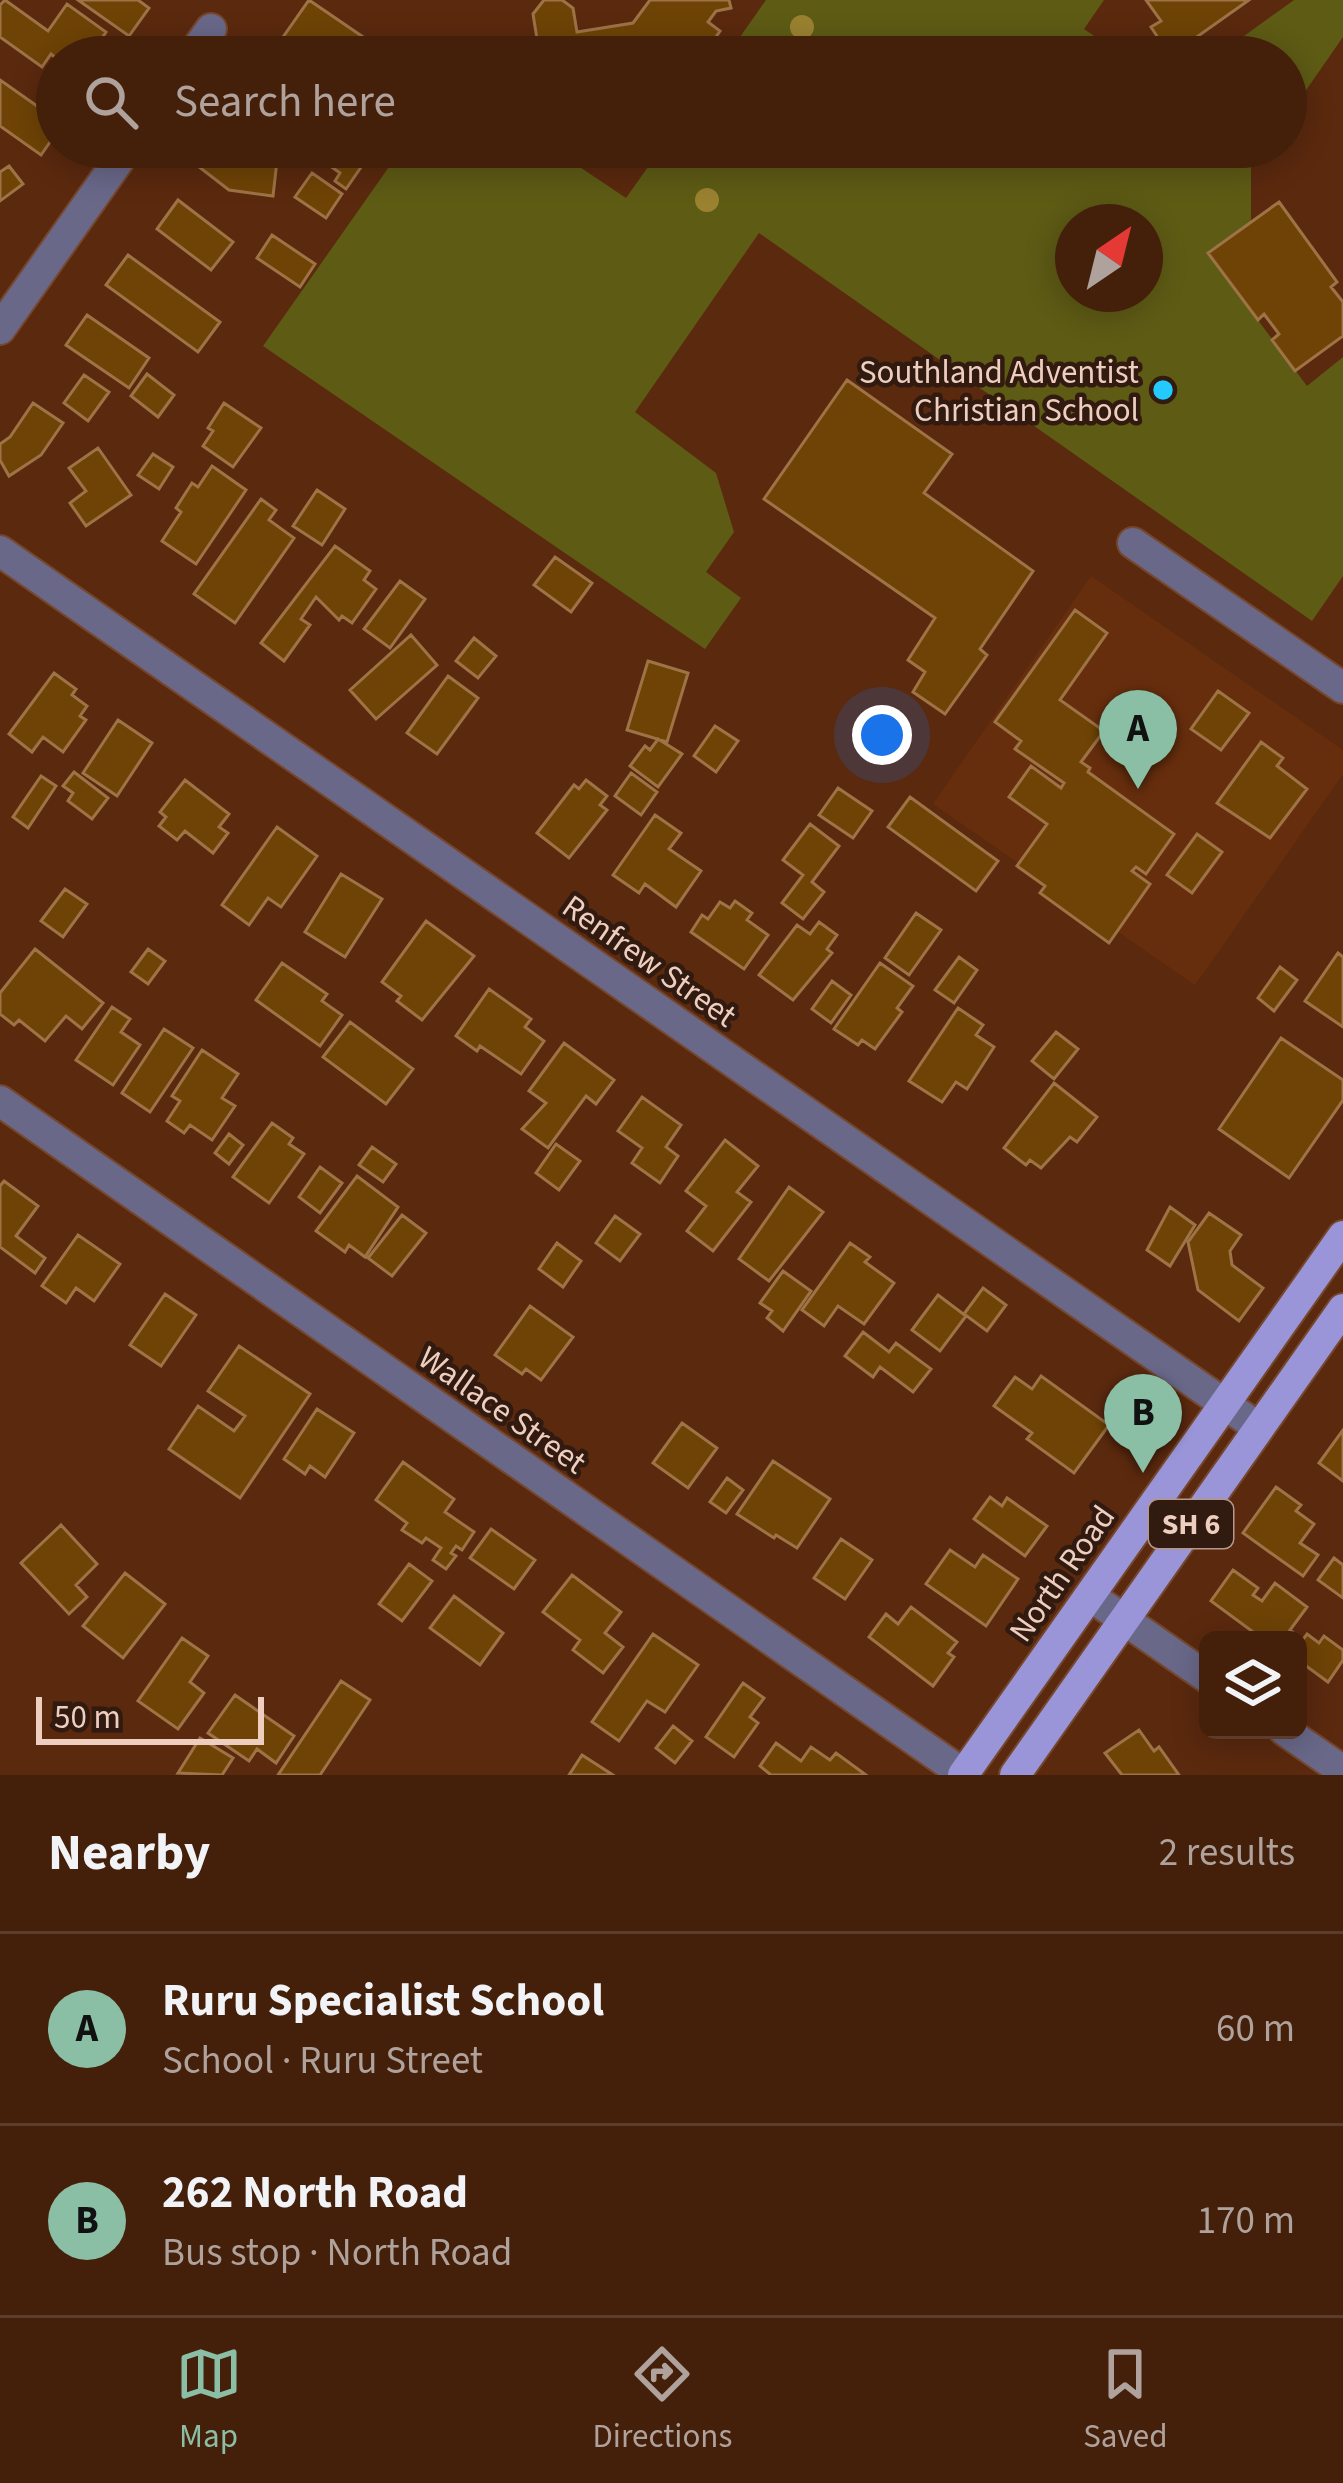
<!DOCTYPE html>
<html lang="en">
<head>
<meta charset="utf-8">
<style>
  body { margin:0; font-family:"Source Sans 3",sans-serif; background:#4b2713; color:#f1f3f6 }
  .controls { position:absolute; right:36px; bottom:36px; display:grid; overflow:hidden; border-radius:18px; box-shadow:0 6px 30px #0003 }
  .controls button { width:108px; height:108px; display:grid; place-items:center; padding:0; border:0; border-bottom:3px solid #5c3d2b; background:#441f0a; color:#f1f3f6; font:60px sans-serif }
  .compass { position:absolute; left:1055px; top:204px; width:108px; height:108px; border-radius:50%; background:#441f0a; box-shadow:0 6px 30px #0003; rotate:35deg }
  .scale { position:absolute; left:36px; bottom:30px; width:228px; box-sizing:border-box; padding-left:12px; border:6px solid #eecebf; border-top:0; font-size:33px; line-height:42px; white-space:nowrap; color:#eecebf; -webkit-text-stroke:9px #311a0f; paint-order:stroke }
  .you { position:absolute; left:882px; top:735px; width:42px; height:42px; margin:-30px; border:9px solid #fff; border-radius:50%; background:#1a73e8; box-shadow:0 0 0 18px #1a73e833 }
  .badge { display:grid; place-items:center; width:78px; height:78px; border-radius:50%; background:#8abfa5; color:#111; font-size:39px; font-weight:700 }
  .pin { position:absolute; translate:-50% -99px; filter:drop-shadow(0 3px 6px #0008) }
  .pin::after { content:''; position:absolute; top:63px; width:42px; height:36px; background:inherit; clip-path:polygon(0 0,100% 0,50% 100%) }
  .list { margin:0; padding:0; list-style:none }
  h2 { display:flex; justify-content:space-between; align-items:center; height:156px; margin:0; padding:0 48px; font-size:51px }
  h2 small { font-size:39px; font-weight:400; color:#afa29c }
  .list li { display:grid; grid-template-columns:78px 1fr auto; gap:36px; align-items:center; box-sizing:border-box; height:192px; padding:0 48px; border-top:3px solid #5c3d2b }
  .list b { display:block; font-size:45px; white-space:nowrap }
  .list p { margin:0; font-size:39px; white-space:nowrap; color:#afa29c }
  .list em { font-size:39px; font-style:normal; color:#afa29c }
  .icon { flex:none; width:66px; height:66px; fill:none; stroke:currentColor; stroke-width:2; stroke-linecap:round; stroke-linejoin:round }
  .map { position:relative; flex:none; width:1343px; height:1775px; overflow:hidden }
  .search { position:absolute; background:#441f0a; box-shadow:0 6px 30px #0003; left:36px; right:36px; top:36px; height:132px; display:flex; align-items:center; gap:30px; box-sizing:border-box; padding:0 42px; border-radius:66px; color:#afa29c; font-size:45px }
  .sheet { height:540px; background:#441f0a }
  nav { display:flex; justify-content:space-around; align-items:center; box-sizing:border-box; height:168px; border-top:3px solid #5c3d2b; background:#441f0a; font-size:33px; color:#afa29c }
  nav a { display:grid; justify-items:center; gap:6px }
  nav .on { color:#8abfa5 }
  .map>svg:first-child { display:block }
  .built { fill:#672e0d }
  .green { fill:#5e5b15; fill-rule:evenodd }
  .building { fill:#6f4306; stroke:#9e7346; stroke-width:3 }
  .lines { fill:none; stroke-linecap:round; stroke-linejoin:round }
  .minor-casing { stroke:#75472e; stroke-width:34 }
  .major-casing { stroke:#75472e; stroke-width:34 }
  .minor { stroke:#6a6889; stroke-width:30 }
  .major { stroke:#9a95d8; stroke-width:30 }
  .tree { fill:#9b8231 }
  .poi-dot { fill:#24c9fe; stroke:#311a0f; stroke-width:4.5 }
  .labels { text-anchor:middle; stroke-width:9; stroke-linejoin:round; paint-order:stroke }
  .shield { fill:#311a0f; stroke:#b5988a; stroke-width:3 }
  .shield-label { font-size:30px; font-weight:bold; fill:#eecebf }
  .poi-label { font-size:33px; fill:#eecebf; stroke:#311a0f; text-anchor:end }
  .street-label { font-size:33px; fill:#eecebf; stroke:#311a0f }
</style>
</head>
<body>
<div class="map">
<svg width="1343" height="1775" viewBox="0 0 1343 1775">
  <rect width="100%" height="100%" fill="#5b290e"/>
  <path class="built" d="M1091,576L1343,750V774L1195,985L933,804Z"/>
  <path class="green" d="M766,0H1104L1084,29L1125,57H726Z
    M1294,0H1343V37L1286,119V57H1215Z
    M403,147H550L626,198L662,147H1251V221L1208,253L1307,386L1343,357V576L1312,621L759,233L635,412L716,473L734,532L706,572L741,598L705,649L263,346ZM1073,222H1145V294H1073Z"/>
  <path class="building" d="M5,0L48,31L67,4L106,32L100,41L117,53L114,57L57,59L51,54L42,67L0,37V5Z
    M78,0H138L149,8L129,36Z
    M309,0L366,39L354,57H283L274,50Z
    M544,0H562L573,8L577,32L633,23L650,0H729L731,8L716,11L708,22L720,31L702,57H495L493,46L537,39L533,14Z
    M1146,0H1249L1170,56L1151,27L1161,21Z
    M0,80L57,120V132L41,155L0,126Z
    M207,147H229L241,157L277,161L273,196L229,190L194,163Z
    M330,147H354L368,157L346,189L335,181L340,173L322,160Z
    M9,166L23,184L0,201V172Z
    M312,173L342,194L326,218L295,197Z
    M178,200L233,242L211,270L157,229Z
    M1279,202L1337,282L1331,287L1343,302V336L1295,371L1272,340L1279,334L1264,314L1258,320L1208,253Z
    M272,235L315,264L300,287L257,258Z
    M128,255L220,322L198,352L106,285Z
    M87,315L149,358L129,388L66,345Z
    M147,374L174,395L158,417L131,396Z
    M84,375L109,392L88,421L64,403Z
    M847,380L952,454L924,493L1033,571L980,649L987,655L945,714L913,692L925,672L908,660L935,618L764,499Z
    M33,403L63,423L41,455L9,476L0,460V444L10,437Z
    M224,403L261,428L233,467L203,446L213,431L208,428Z
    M98,448L131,495L86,526L70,503L86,491L69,468Z
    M153,454L173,467L159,489L138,475Z
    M212,466L246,490L196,564L162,541L181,512L176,508L192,483L198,487Z
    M317,490L345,509L322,545L293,526Z
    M261,499L276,510L269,520L294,538L235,623L194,594Z
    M335,546L370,571L364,580L376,589L352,623L342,616L339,620L316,597L301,619L310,625L284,661L261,643Z
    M555,557L592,583L571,612L534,585Z
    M400,581L425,599L390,648L364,629Z
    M1075,610L1107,633L1060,700L1104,731L1081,762L1090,768L1088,772L1174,834L1146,874L1136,867L1132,871L1150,884L1109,943L1040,893L1045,886L1017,866L1047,824L1009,797L1031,766L1061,788L1064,783L1015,749L1021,741L995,722Z
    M411,635L437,665L376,719L350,690Z
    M474,638L496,656L478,678L456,661Z
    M648,661L688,673L667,742L627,730Z
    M54,673L76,689L72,695L87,706L80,716L86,720L63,752L43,737L32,752L9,734Z
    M448,676L478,698L437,754L407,733Z
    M1218,691L1249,713L1221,750L1191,729Z
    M118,720L152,743L117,796L83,773Z
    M715,726L738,741L716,772L694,756Z
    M658,739L682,754L658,787L630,766L645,746L650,750Z
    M1261,742L1283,758L1277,766L1307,789L1270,838L1217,803Z
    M74,772L108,798L92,819L68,801L73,793L63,786Z
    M631,773L657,792L641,815L615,796Z
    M41,776L56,786L28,828L13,817Z
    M185,780L229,814L219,827L228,833L213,853L185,831L177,840L159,826L166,817L160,812Z
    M586,780L607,796L600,805L607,810L569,858L537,833L574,785L579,789Z
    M838,788L872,811L853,838L819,815Z
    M910,797L998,861L976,891L888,827Z
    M655,815L681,833L669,849L701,871L676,907L645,884L639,893L613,875Z
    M810,824L839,846L812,882L824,892L803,919L782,903L803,875L783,860Z
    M277,827L317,856L281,907L268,898L249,925L222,905Z
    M1197,834L1222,852L1192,893L1167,875Z
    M341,874L382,899L345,957L305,932Z
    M65,889L87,904L63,937L41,921Z
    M735,901L752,913L747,920L768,935L744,969L691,932L702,915L708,919L720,902L730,908Z
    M916,913L941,930L909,975L885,958Z
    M426,921L474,956L422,1020L397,1001L401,996L382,982Z
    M819,922L837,935L827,949L832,953L793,1000L759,975L797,925L810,934Z
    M35,949L103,1003L82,1029L66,1016L45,1041L19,1020L14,1025L0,1014V993Z
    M148,949L165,961L148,984L131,972Z
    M1338,953L1343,957V1027L1305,1001Z
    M959,957L977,970L954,1003L935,990Z
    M282,963L327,994L322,1001L342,1015L320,1046L256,1000Z
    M880,963L913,986L897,1008L902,1012L875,1049L862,1040L858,1045L834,1029Z
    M1280,967L1297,980L1274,1011L1258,998Z
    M832,981L851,995L831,1023L812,1009Z
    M489,989L531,1019L525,1027L544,1041L521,1074L480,1046L477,1051L456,1036Z
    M112,1007L130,1019L121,1032L140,1045L113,1085L76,1060Z
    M958,1008L983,1025L976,1035L994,1047L967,1089L956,1082L942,1102L909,1081Z
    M350,1022L413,1069L386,1104L323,1057Z
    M164,1029L193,1048L150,1112L122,1093Z
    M1056,1032L1078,1049L1054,1079L1032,1061Z
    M1281,1038L1343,1080V1100L1289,1178L1219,1129Z
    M564,1043L614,1080L596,1104L586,1096L548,1148L522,1129L546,1103L529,1091Z
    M202,1050L238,1074L222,1098L235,1106L212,1140L190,1125L184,1133L167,1121L180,1101L172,1096Z
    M1054,1083L1097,1117L1077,1142L1070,1137L1041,1168L1030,1160L1026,1165L1004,1148Z
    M642,1097L681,1125L666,1147L678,1156L660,1183L632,1163L642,1148L618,1131Z
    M272,1123L293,1138L289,1144L304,1154L269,1203L233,1177Z
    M229,1134L243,1145L229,1164L215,1153Z
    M725,1140L758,1166L737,1192L751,1202L713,1251L687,1231L706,1206L686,1191Z
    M556,1144L580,1161L559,1190L536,1173Z
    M372,1147L396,1164L383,1182L359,1165Z
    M320,1167L342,1183L320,1213L299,1197Z
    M357,1176L398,1207L365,1257L349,1245L345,1252L316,1231Z
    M4,1181L38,1206L16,1236L45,1258L35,1273L0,1247V1186Z
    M789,1187L823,1212L769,1281L739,1259Z
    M1170,1207L1195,1225L1170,1266L1147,1250Z
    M1209,1213L1241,1235L1230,1251L1232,1265L1263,1288L1239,1321L1198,1290L1188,1242Z
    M402,1215L426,1233L392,1276L368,1258Z
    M615,1216L640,1234L620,1261L596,1243Z
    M78,1235L120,1264L94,1301L76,1288L66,1303L42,1286Z
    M557,1243L581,1261L563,1287L539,1269Z
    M850,1243L870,1257L865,1262L894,1283L864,1324L838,1306L824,1326L802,1310Z
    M783,1271L811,1291L783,1331L767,1318L772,1311L760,1303Z
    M983,1288L1006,1305L987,1331L964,1314Z
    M165,1294L196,1315L161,1366L130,1345Z
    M938,1295L966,1316L940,1351L912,1330Z
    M530,1306L573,1337L541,1380L526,1369L522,1374L495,1355Z
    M863,1332L889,1352L896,1343L931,1369L913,1392L880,1367L873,1377L845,1356Z
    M239,1346L310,1394L240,1498L169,1449L198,1406L234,1431L240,1423L245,1416L208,1391Z
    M1041,1376L1109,1425L1074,1473L1027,1439L1032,1433L994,1406L1015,1377L1032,1389Z
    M317,1409L354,1433L325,1477L310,1466L305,1474L284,1459Z
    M682,1423L717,1448L688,1488L653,1463Z
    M1343,1430V1481L1319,1463Z
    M773,1461L830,1499L797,1548L776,1535L774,1538L737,1514Z
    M403,1462L454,1499L445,1512L474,1532L462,1550L456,1546L451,1553L456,1556L446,1569L433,1560L441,1548L426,1538L422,1543L402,1530L407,1523L376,1500Z
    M727,1478L743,1490L726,1513L710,1502Z
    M1276,1487L1301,1505L1296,1511L1314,1524L1300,1543L1318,1555L1303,1576L1243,1533Z
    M990,1497L1002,1506L1007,1498L1047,1526L1025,1556L974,1519Z
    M61,1525L97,1564L76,1585L87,1597L69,1614L21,1563Z
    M491,1529L535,1560L514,1589L470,1558Z
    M841,1539L872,1560L845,1599L814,1578Z
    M950,1550L975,1567L983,1555L1018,1579L986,1626L926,1584Z
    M1334,1558L1343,1565V1598L1318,1580Z
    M409,1564L432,1581L402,1621L379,1604Z
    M1233,1570L1258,1588L1253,1595L1262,1601L1275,1583L1307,1607L1290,1630L1295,1634L1291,1640H1264L1211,1601Z
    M125,1573L165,1604L123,1658L83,1626Z
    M572,1575L621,1612L605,1633L623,1647L603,1673L573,1650L580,1640L543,1612Z
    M454,1596L503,1633L480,1665L430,1628Z
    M911,1607L957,1642L948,1653L954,1657L933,1686L869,1637L886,1614L898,1624Z
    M653,1634L698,1665L665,1712L647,1701L619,1741L592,1722Z
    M1307,1634L1319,1643L1324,1636L1343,1650V1660L1328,1682L1298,1660V1646Z
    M182,1638L208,1656L190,1682L204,1693L178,1729L138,1701Z
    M341,1681L370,1700L320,1775H278Z
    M743,1683L764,1698L750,1717L758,1723L734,1757L706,1737Z
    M235,1695L294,1736L276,1763L257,1749L249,1761L208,1733Z
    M673,1726L692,1741L675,1763L656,1748Z
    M1139,1730L1154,1751L1159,1747L1179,1775H1122L1105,1753Z
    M200,1738L233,1758L222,1775L178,1773Z
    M776,1743L801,1761L811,1747L830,1760L836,1753L866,1775H771L760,1766Z
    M582,1755L613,1775H569Z"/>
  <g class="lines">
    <defs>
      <path id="minor" d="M191,57L211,29
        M0,329L128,147
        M1133,543L1343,688
        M0,551L1259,1428
        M0,1101L965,1775
        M1090,1596L1208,1678
        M1284,1730L1343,1771"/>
      <path id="major" d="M963,1775L1343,1236
        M1015,1775L1343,1309"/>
    </defs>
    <use href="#minor" class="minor-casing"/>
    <use href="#major" class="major-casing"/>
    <use href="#minor" class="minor"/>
    <use href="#major" class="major"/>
  </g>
  <g class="tree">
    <circle cx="802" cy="27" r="12"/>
    <circle cx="707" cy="200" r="12"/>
  </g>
  <circle class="poi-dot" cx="1163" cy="390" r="12"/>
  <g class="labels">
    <rect class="shield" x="1149" y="1500" width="84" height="48" rx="9"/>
    <g class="shield-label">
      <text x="1191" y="1534">SH 6</text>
    </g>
    <g class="poi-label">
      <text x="1139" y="383">Southland Adventist<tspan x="1139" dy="38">Christian School</tspan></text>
    </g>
    <g class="street-label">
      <text transform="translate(650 960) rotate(35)" y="12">Renfrew Street</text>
      <text transform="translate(503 1409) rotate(35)" y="12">Wallace Street</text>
      <text transform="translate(1061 1573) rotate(-55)" y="12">North Road</text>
    </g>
  </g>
</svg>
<div class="controls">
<button><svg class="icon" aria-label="layers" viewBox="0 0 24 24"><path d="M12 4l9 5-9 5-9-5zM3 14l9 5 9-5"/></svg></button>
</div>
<svg class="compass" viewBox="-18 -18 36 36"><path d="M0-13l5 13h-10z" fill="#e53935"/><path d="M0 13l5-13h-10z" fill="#afa29c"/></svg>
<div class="scale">50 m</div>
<div class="you"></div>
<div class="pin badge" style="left:1138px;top:789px">A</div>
<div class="pin badge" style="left:1143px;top:1473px">B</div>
<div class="search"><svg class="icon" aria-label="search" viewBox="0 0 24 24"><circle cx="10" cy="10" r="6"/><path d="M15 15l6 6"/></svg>Search here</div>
</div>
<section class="sheet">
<h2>Nearby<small>2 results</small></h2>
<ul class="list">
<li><span class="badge">A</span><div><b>Ruru Specialist School</b><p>School · Ruru Street</p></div><em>60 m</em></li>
<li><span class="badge">B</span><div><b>262 North Road</b><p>Bus stop · North Road</p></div><em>170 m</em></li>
</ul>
</section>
<nav>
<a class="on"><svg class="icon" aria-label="map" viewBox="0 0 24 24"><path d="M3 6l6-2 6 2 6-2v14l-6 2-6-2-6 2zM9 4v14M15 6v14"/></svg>Map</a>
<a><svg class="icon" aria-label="directions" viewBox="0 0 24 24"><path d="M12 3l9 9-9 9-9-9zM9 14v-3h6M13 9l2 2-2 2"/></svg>Directions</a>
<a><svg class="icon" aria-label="saved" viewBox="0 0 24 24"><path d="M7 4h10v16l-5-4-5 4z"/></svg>Saved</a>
</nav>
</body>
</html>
